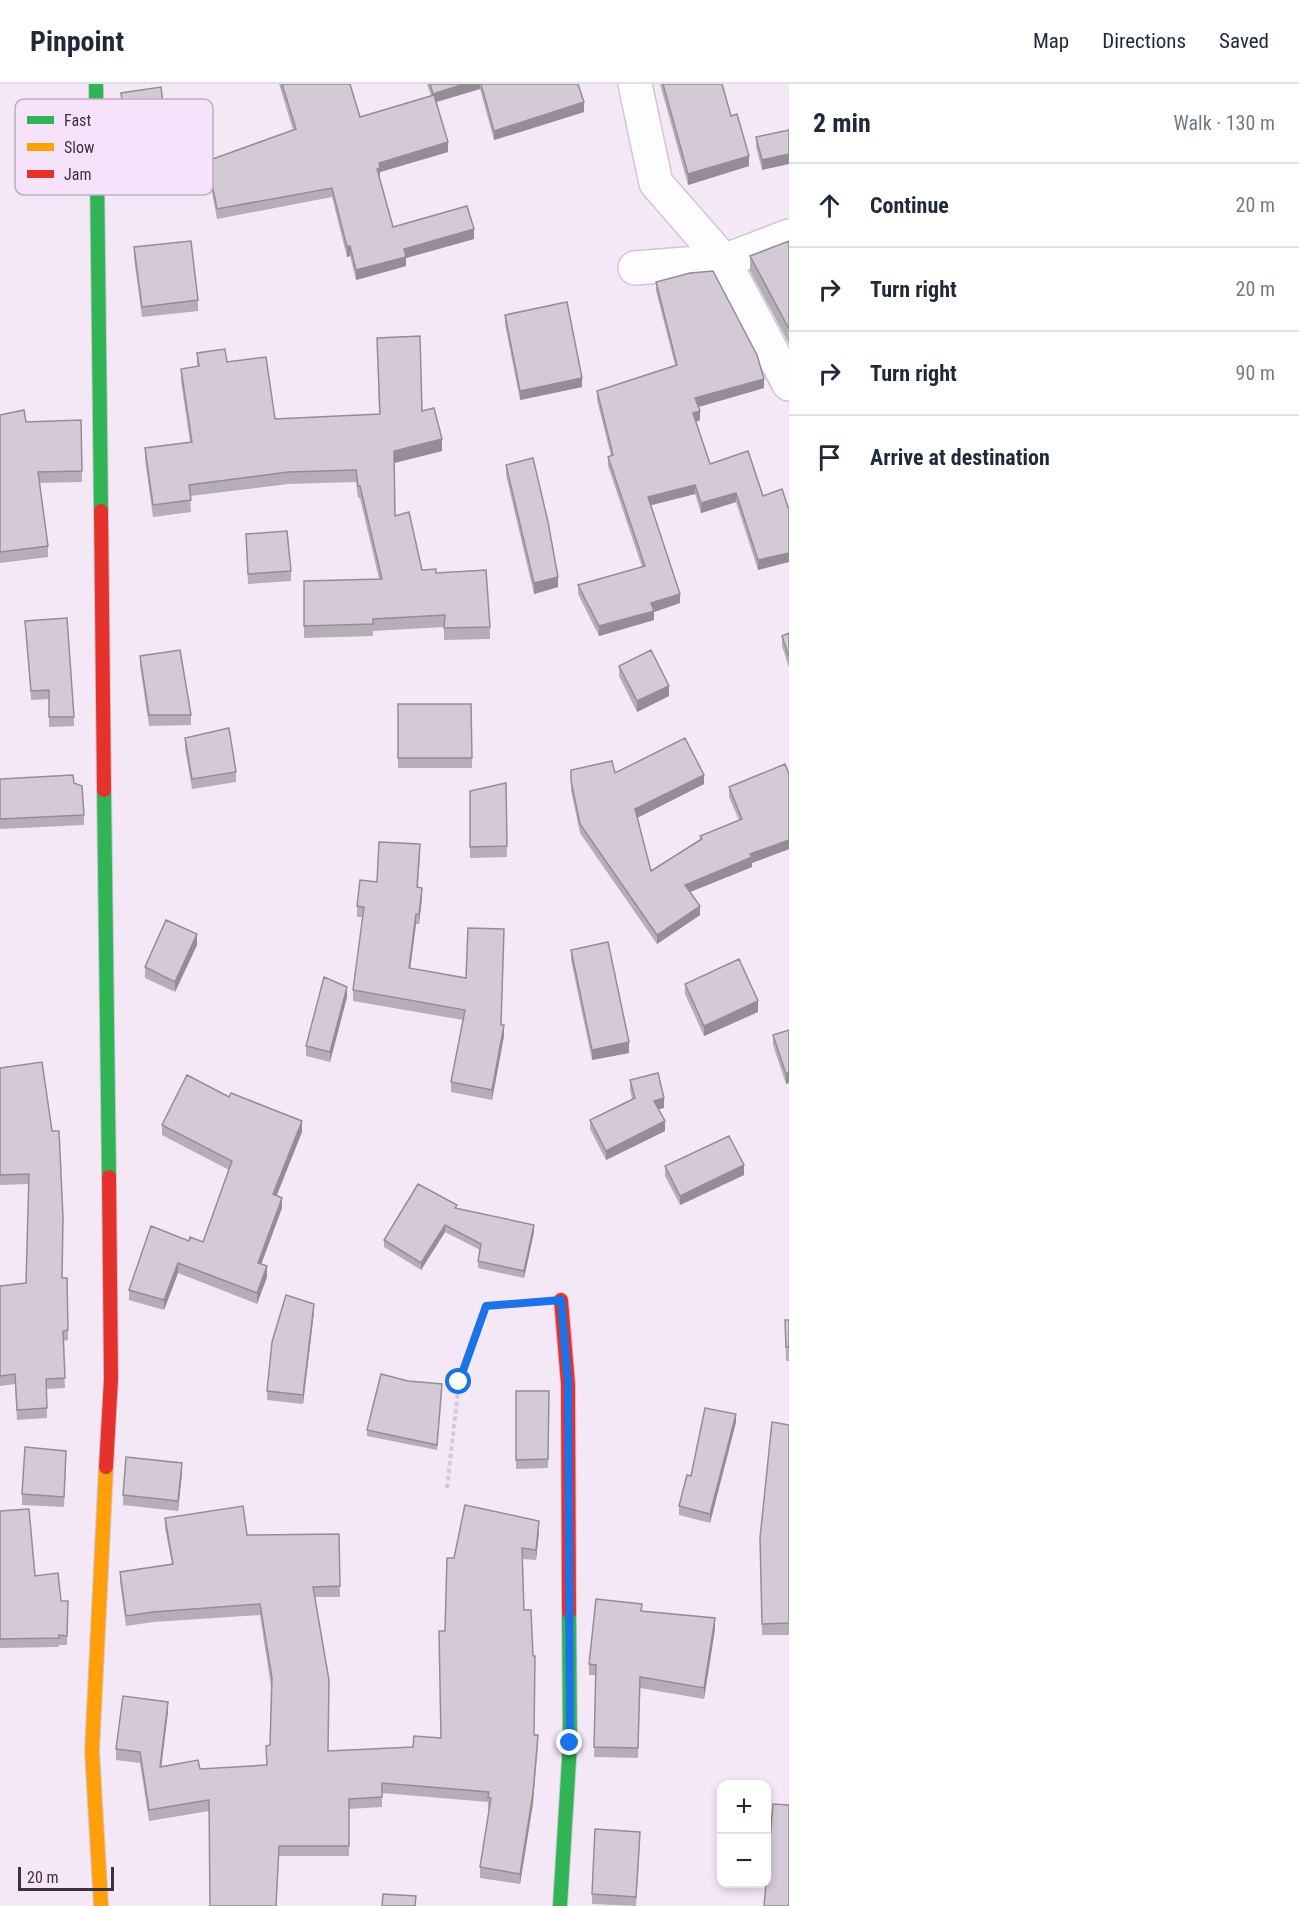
<!DOCTYPE html>
<html lang="en">
<head>
<meta charset="utf-8">
<style>
  body { margin:0; font-family:"Roboto Condensed",sans-serif; background:#f6f6f7; color:#1f2937 }
  .controls { position:absolute; right:18px; bottom:18px; display:grid; overflow:hidden; border-radius:12px; box-shadow:0 3px 9px #0003 }
  .controls button { width:54px; height:54px; display:grid; place-items:center; padding:0; border:0; border-bottom:2px solid #e0e1e3; background:#fff; color:#1f2937; font:30px sans-serif }
  .scale { position:absolute; left:18px; bottom:15px; width:96px; box-sizing:border-box; padding-left:6px; border:3px solid #3b323c; border-top:0; font-size:16px; line-height:21px; white-space:nowrap; color:#3b323c; -webkit-text-stroke:4px #f7e2fc; paint-order:stroke }
  .stop { position:absolute; width:18px; height:18px; margin:-14px; border:4px solid #1a73e8; border-radius:50%; background:#fff }
  .stop.end { background:#1a73e8; border-color:#fff; box-shadow:0 2px 6px #0008 }
  .list { margin:0; padding:0; list-style:none }
  h2 { display:flex; justify-content:space-between; align-items:center; height:78px; margin:0; padding:0 24px; font-size:26px }
  h2 small { font-size:20px; font-weight:400; color:#747a83 }
  .list li { display:grid; grid-template-columns:39px 1fr auto; gap:18px; align-items:center; box-sizing:border-box; height:84px; padding:0 24px; border-top:2px solid #e0e1e3 }
  .list b { display:block; font-size:22px; white-space:nowrap }
  .list em { font-size:20px; font-style:normal; color:#747a83 }
  .icon { flex:none; width:33px; height:33px; fill:none; stroke:currentColor; stroke-width:2; stroke-linecap:round; stroke-linejoin:round }
  .map { position:relative; flex:none; width:789px; height:1822px; overflow:hidden }
  header { display:flex; align-items:center; gap:36px; box-sizing:border-box; height:84px; padding:0 30px; background:#fff; border-bottom:2px solid #e0e1e3 }
  header strong { font-size:28px }
  nav { display:flex; gap:33px; margin-inline-start:auto; font-size:21px }
  main { display:flex }
  aside { flex:1; background:#fff }
  .map>svg:first-child { display:block }
  .lines { fill:none; stroke-linecap:round; stroke-linejoin:round }
  .street-casing { stroke:#d0c7d2; stroke-width:36 }
  .fast-casing { stroke:#d0c7d2; stroke-width:16 }
  .slow-casing { stroke:#d0c7d2; stroke-width:16 }
  .jam-casing { stroke:#d0c7d2; stroke-width:16 }
  .path { stroke:#d0ccd0; stroke-width:4; stroke-dasharray:4.5 3; stroke-linecap:butt }
  .street { stroke:#fdfcfe; stroke-width:33 }
  .fast { stroke:#30b455; stroke-width:14 }
  .slow { stroke:#ff9f0a; stroke-width:14 }
  .jam { stroke:#e5322d; stroke-width:14 }
  .wall { fill:#b5aeb7 }
  .shaded-wall { fill:#948d95 }
  .building { fill:#d3cad5; stroke:#948d95; stroke-width:1.5 }
  .route { stroke:#1a73e8; stroke-width:8 }
  .key { fill:#f7e2fc; stroke:#bfadc2; stroke-width:1.5 }
  .key-label { font-size:16px; fill:#3b323c }
</style>
</head>
<body>
<header>
<strong>Pinpoint</strong>
<nav><a>Map</a><a>Directions</a><a>Saved</a></nav>
</header>
<main>
<div class="map">
<svg width="789" height="1822" viewBox="0 0 789 1822">
  <rect width="100%" height="100%" fill="#f4e8f6"/>
  <g class="lines">
    <defs>
      <path id="street" d="M635,0L656,99L724,177L789,300
        M635,184L724,177L789,152"/>
      <path id="fast" d="M96,0L101,427
        M104,706L109,1093
        M560,1822L570,1659L569,1528"/>
      <path id="slow" d="M101,1822L92,1667L106,1383"/>
      <path id="jam" d="M101,427L104,706
        M561,1216L568,1300L569,1528
        M106,1383L111,1295L109,1093"/>
    </defs>
    <use href="#street" class="street-casing"/>
    <use href="#fast" class="fast-casing"/>
    <use href="#slow" class="slow-casing"/>
    <use href="#jam" class="jam-casing"/>
    <path class="path" d="M447,1404L459,1298L486,1223L529,1219"/>
    <use href="#street" class="street"/>
    <use href="#fast" class="fast"/>
    <use href="#slow" class="slow"/>
    <use href="#jam" class="jam"/>
  </g>
  <path class="wall" d="M279,0H350L360,33L431,12L427,0H578L584,28L494,56L480,5L436,18L448,68L380,88L379,94L393,143L474,155L406,174V182L356,196L350,172L347,173L332,113L217,135L210,98L143,111L136,77L128,78L121,18V9L166,45L210,76L293,46Z
    M660,0H722L731,32L749,82L688,101Z
    M789,46L762,86L756,63V53Z
    M789,157V260L750,187V172Z
    M134,163L198,216V227L142,233L134,174Z
    M656,198L764,304L698,323L700,336L696,338L710,380L763,412L758,486L736,418L701,429L695,410L651,421L680,519L654,528V536L599,552L578,510V501L642,483L608,382V373L611,372L597,316V307L675,281L656,207Z
    M505,231L582,303L520,316L505,240Z
    M377,254L422,327L442,367L394,379L395,432L422,486L436,489L490,543V555L444,556V543L373,547V552L304,554V497L379,495L360,414H358L356,398L288,400L190,412L191,428L153,433L145,376V364L190,358L181,297V285L197,282V269L227,278L275,335L379,330Z
    M0,331L26,338L81,336L82,398L39,399L48,462V473L0,479Z
    M506,381L558,503L534,510L506,391Z
    M246,450L291,487V497L248,500Z
    M25,537L74,633V642L49,643V615L31,616Z
    M789,549V584L782,562V552Z
    M140,572L191,631V641L149,642L140,582Z
    M619,582L669,612L637,628L619,592Z
    M398,620H471L472,684H398Z
    M185,654L236,688V698L192,705L185,664Z
    M571,686L615,689L704,700L637,734L651,787L700,755V752L739,736L729,713V703L789,690V765L752,779V783L690,808L700,831L657,860L580,749L571,706Z
    M0,695L74,699L84,731V741L0,745Z
    M506,699L507,773L470,774V707Z
    M420,771L418,803L422,814L419,840H416L410,884L501,941L504,952L492,1016L451,1008V998L463,936L353,917V906L363,833H357V822L377,798Z
    M197,861L175,908L145,894V883Z
    M571,866L629,969L592,976L571,876Z
    M685,900L758,928L704,952L685,910Z
    M347,913L330,978L306,972V962Z
    M789,946L786,1000L773,961V951Z
    M0,984L62,1194L68,1246V1256L63,1257L65,1304L46,1305L47,1334L17,1336L15,1300L0,1302V1202L26,1199L29,1100L0,1101Z
    M630,996L664,1024L658,1025L665,1047L606,1076L590,1045V1036L632,1015L630,1006Z
    M229,1013L302,1048L276,1112L282,1124L261,1180L267,1193L257,1220L178,1189L164,1226L129,1216V1206L189,1157L203,1158L229,1086L162,1051V1041Z
    M665,1082L744,1091L680,1121L665,1092Z
    M457,1124L534,1148L524,1194L478,1184V1177L480,1166L445,1148L421,1186L384,1163V1156Z
    M314,1228L303,1320L267,1316V1307Z
    M785,1236H789V1277H786Z
    M408,1297L442,1300L437,1366L367,1352V1346Z
    M516,1307H549L548,1384L516,1385Z
    M736,1338L710,1439L679,1431V1422L691,1392Z
    M789,1341V1551H762L760,1454Z
    M66,1377L64,1423L22,1421V1410Z
    M182,1389L178,1427L123,1421V1411Z
    M0,1427L35,1492L61,1517H68L67,1561H59V1563L0,1564Z
    M165,1434L247,1451L339,1450L340,1513H315L328,1667L413,1663L441,1654L445,1547L454,1474L539,1448L536,1476L522,1475L524,1526L534,1651L538,1662L533,1719L520,1800L480,1794V1783L490,1725H488V1718L382,1709V1723L349,1725V1772H279L209,1727L149,1737L140,1679L116,1676V1665L168,1628L161,1683L200,1685L266,1681V1662L270,1661L271,1603L260,1531L153,1538L126,1542L120,1498V1488L172,1480L165,1444Z
    M642,1527L715,1545L704,1615L640,1604L638,1674L594,1673L596,1591H589V1580Z
    M640,1758L636,1822L592,1820V1810Z"/>
  <path class="shaded-wall" d="M464,0H480V5L433,19V10Z
    M584,18V28L494,56V47Z
    M448,58V68L380,88V93L377,94V85L379,79Z
    M789,70V80L762,86V76Z
    M749,72V82L688,101V90Z
    M474,145V155L406,174V182L356,196V186L404,165Z
    M350,162V172L347,173V163Z
    M582,294V303L520,316V307Z
    M764,295V304L695,324V314Z
    M700,327V336L693,339V329Z
    M442,355V367L394,379V367Z
    M695,401V410L648,422V413Z
    M736,409V418L701,429V419Z
    M789,469V478L758,486V476Z
    M558,493V503L534,510V499Z
    M680,510V519L654,528V536L599,552V542L651,519Z
    M669,602V612L637,628V617Z
    M704,691V700L635,735V725Z
    M789,756V765L752,779V783L685,810V801L750,770Z
    M422,804V814L419,840V830Z
    M700,822V831L657,860V851Z
    M416,830V840L409,894V884Z
    M197,850V861L175,908V898Z
    M347,903V913L330,978V968Z
    M758,917V928L704,952V942Z
    M504,941V952L492,1016V1006Z
    M629,958V969L592,976V966Z
    M789,988V999L786,1000V990Z
    M664,1014V1024L654,1026V1017Z
    M302,1037V1048L273,1121V1110Z
    M665,1037V1047L606,1076V1067Z
    M744,1081V1091L680,1121V1112Z
    M282,1114V1124L258,1189V1179Z
    M445,1141V1148L421,1186V1179Z
    M534,1141V1148L524,1194V1187Z
    M178,1179V1189L164,1226V1216Z
    M267,1182V1193L257,1220V1209Z
    M314,1220V1228L303,1320V1311Z
    M736,1330V1338L710,1439V1430Z
    M182,1379V1389L178,1427V1417Z
    M539,1437V1448L536,1476V1466Z
    M715,1534V1545L704,1615V1604Z
    M168,1618V1628L160,1693V1683Z
    M538,1651L533,1719L520,1800V1790Z"/>
  <path class="building" d="M282,0H350L360,33L434,11L448,58L379,79L380,84L377,85L393,143L467,122L474,145L404,165L406,173L356,186L350,162L347,163L332,104L217,125L210,89L143,101L136,67L128,68L121,9L161,3L166,45L204,39L210,76L296,45Z
    M430,0H464L433,10Z
    M481,0H578L584,18L494,47Z
    M663,0H722L731,32L737,30L749,72L688,90Z
    M789,46V70L762,76L756,53Z
    M191,157L198,216L142,223L134,163Z
    M789,157V245L750,172Z
    M713,187L757,271L764,295L695,314L700,327L693,329L710,380L748,367L763,412L782,405L789,426V469L758,476L736,409L701,419L695,401L648,413L680,510L651,519L654,527L599,542L578,501L645,482L608,373L613,371L597,307L677,281L656,198L690,189Z
    M567,218L582,294L520,307L505,231Z
    M420,252L422,327L434,324L442,355L394,367L395,432L409,428L422,486L436,485V489L486,486L490,543L444,544L445,531L373,535V540L304,542V497L382,495L360,402H358L356,386L288,388L189,401L191,416L153,421L145,364L192,358L181,285L199,282L197,269L225,265L227,278L266,273L275,335L380,330L377,254Z
    M24,326L26,338L81,336L82,387L38,388L48,462L0,468V331Z
    M533,374L548,438L558,493L534,499L506,381Z
    M287,447L291,487L248,490L246,450Z
    M67,534L74,633H49V606L31,607L25,537Z
    M789,549V573L782,552Z
    M180,566L191,631H149L140,572Z
    M651,566L669,602L637,617L619,582Z
    M398,620H471L472,674H398Z
    M229,644L236,688L192,695L185,654Z
    M685,654L704,691L635,725L651,787L702,755L700,752L742,735L729,703L785,680L789,690V756L750,770L752,773L685,801L700,822L657,851L580,740L571,697V686L612,677L615,689Z
    M73,691L74,699L82,702L84,731L0,735V695Z
    M506,699L507,762L470,763V707Z
    M379,758L420,760L417,803L422,804L419,830H416L409,884L466,894L468,844L504,845L501,941H504L492,1006L451,998L465,926L353,906L364,823L357,822L360,796L377,798Z
    M166,836L197,850L175,898L145,883Z
    M608,858L629,958L592,966L571,866Z
    M739,875L758,917L704,942L685,900Z
    M324,893L347,903L330,968L306,962Z
    M789,946V988L786,990L773,951Z
    M42,978L52,1047H59L63,1133L62,1194H67L68,1246L63,1247L65,1294L46,1295L47,1324L17,1326L15,1290L0,1292V1202L26,1199L29,1090L0,1091V984Z
    M658,989L664,1014L654,1017L665,1037L606,1067L590,1036L635,1014L630,996Z
    M187,991L229,1013L231,1009L302,1037L273,1110L282,1114L258,1179L267,1182L257,1209L178,1179L164,1216L129,1206L151,1142L189,1157L190,1153L203,1158L232,1077L162,1041Z
    M729,1052L744,1081L680,1112L665,1082Z
    M418,1100L457,1121L455,1124L534,1141L524,1187L478,1177L481,1160L445,1141L421,1179L384,1156Z
    M286,1211L314,1220L303,1311L267,1307L272,1258Z
    M785,1236H789V1263H786Z
    M381,1290L408,1297L442,1300L437,1361L367,1346Z
    M516,1307H549L548,1375L516,1376Z
    M705,1324L736,1330L710,1430L679,1422L687,1391L691,1392Z
    M772,1338L789,1341V1539L762,1540L760,1454Z
    M25,1363L66,1367L64,1413L22,1410Z
    M126,1373L182,1379L178,1417L123,1411Z
    M465,1421L539,1437L536,1466L522,1464L524,1526H531L533,1572H535L534,1651H538L533,1709L520,1790L480,1783L491,1714H488L489,1708L382,1699V1713L349,1715V1762H279L276,1822H210L209,1716L149,1726L140,1668L116,1665L123,1612L168,1618L160,1683L198,1676L200,1685L267,1681L266,1662L270,1661L272,1594L260,1520L153,1528L126,1532L120,1488L173,1480L165,1434L243,1422L247,1451L339,1450L340,1502L313,1503L329,1596L328,1667L413,1663L414,1652L441,1654L439,1547H445L447,1474H454Z
    M29,1425L35,1492L58,1489L61,1517H68L67,1552L59,1551V1554L0,1555V1427Z
    M596,1515L642,1520L641,1527L715,1534L704,1604L640,1593L638,1664L594,1663L596,1581L589,1580Z
    M773,1720L789,1721V1822H764Z
    M595,1745L640,1748L636,1813L592,1810Z
    M383,1810L416,1812L415,1822H382Z"/>
  <g class="lines">
    <path class="route" d="M459,1298L486,1222L561,1216L568,1300L570,1659"/>
  </g>
  <rect x="15" y="15" width="198" height="96" rx="9" class="key"/>
  <rect x="27" y="32" width="27" height="8" fill="#30b455"/>
  <rect x="27" y="59" width="27" height="8" fill="#ff9f0a"/>
  <rect x="27" y="86" width="27" height="8" fill="#e5322d"/>
  <g class="key-label">
    <text x="64" y="42">Fast</text>
    <text x="64" y="69">Slow</text>
    <text x="64" y="96">Jam</text>
  </g>
</svg>
<div class="controls">
<button>+</button>
<button>−</button>
</div>
<div class="scale">20 m</div>
<div class="stop" style="left:459px;top:1298px"></div>
<div class="stop end" style="left:570px;top:1659px"></div>
</div>
<aside>
<h2>2 min<small>Walk · 130 m</small></h2>
<ul class="list">
<li><svg class="icon" aria-label="ahead" viewBox="0 0 24 24"><path d="M12 20V5M6 11l6-6 6 6"/></svg><div><b>Continue</b></div><em>20 m</em></li>
<li><svg class="icon" aria-label="right" viewBox="0 0 24 24"><path d="M7 20v-9h11M14 6l5 5-5 5"/></svg><div><b>Turn right</b></div><em>20 m</em></li>
<li><svg class="icon" aria-label="right" viewBox="0 0 24 24"><path d="M7 20v-9h11M14 6l5 5-5 5"/></svg><div><b>Turn right</b></div><em>90 m</em></li>
<li><svg class="icon" aria-label="arrive" viewBox="0 0 24 24"><path d="M6 21V4h12l-3 4 3 4H6"/></svg><div><b>Arrive at destination</b></div></li>
</ul>
</aside>
</main>
</body>
</html>
